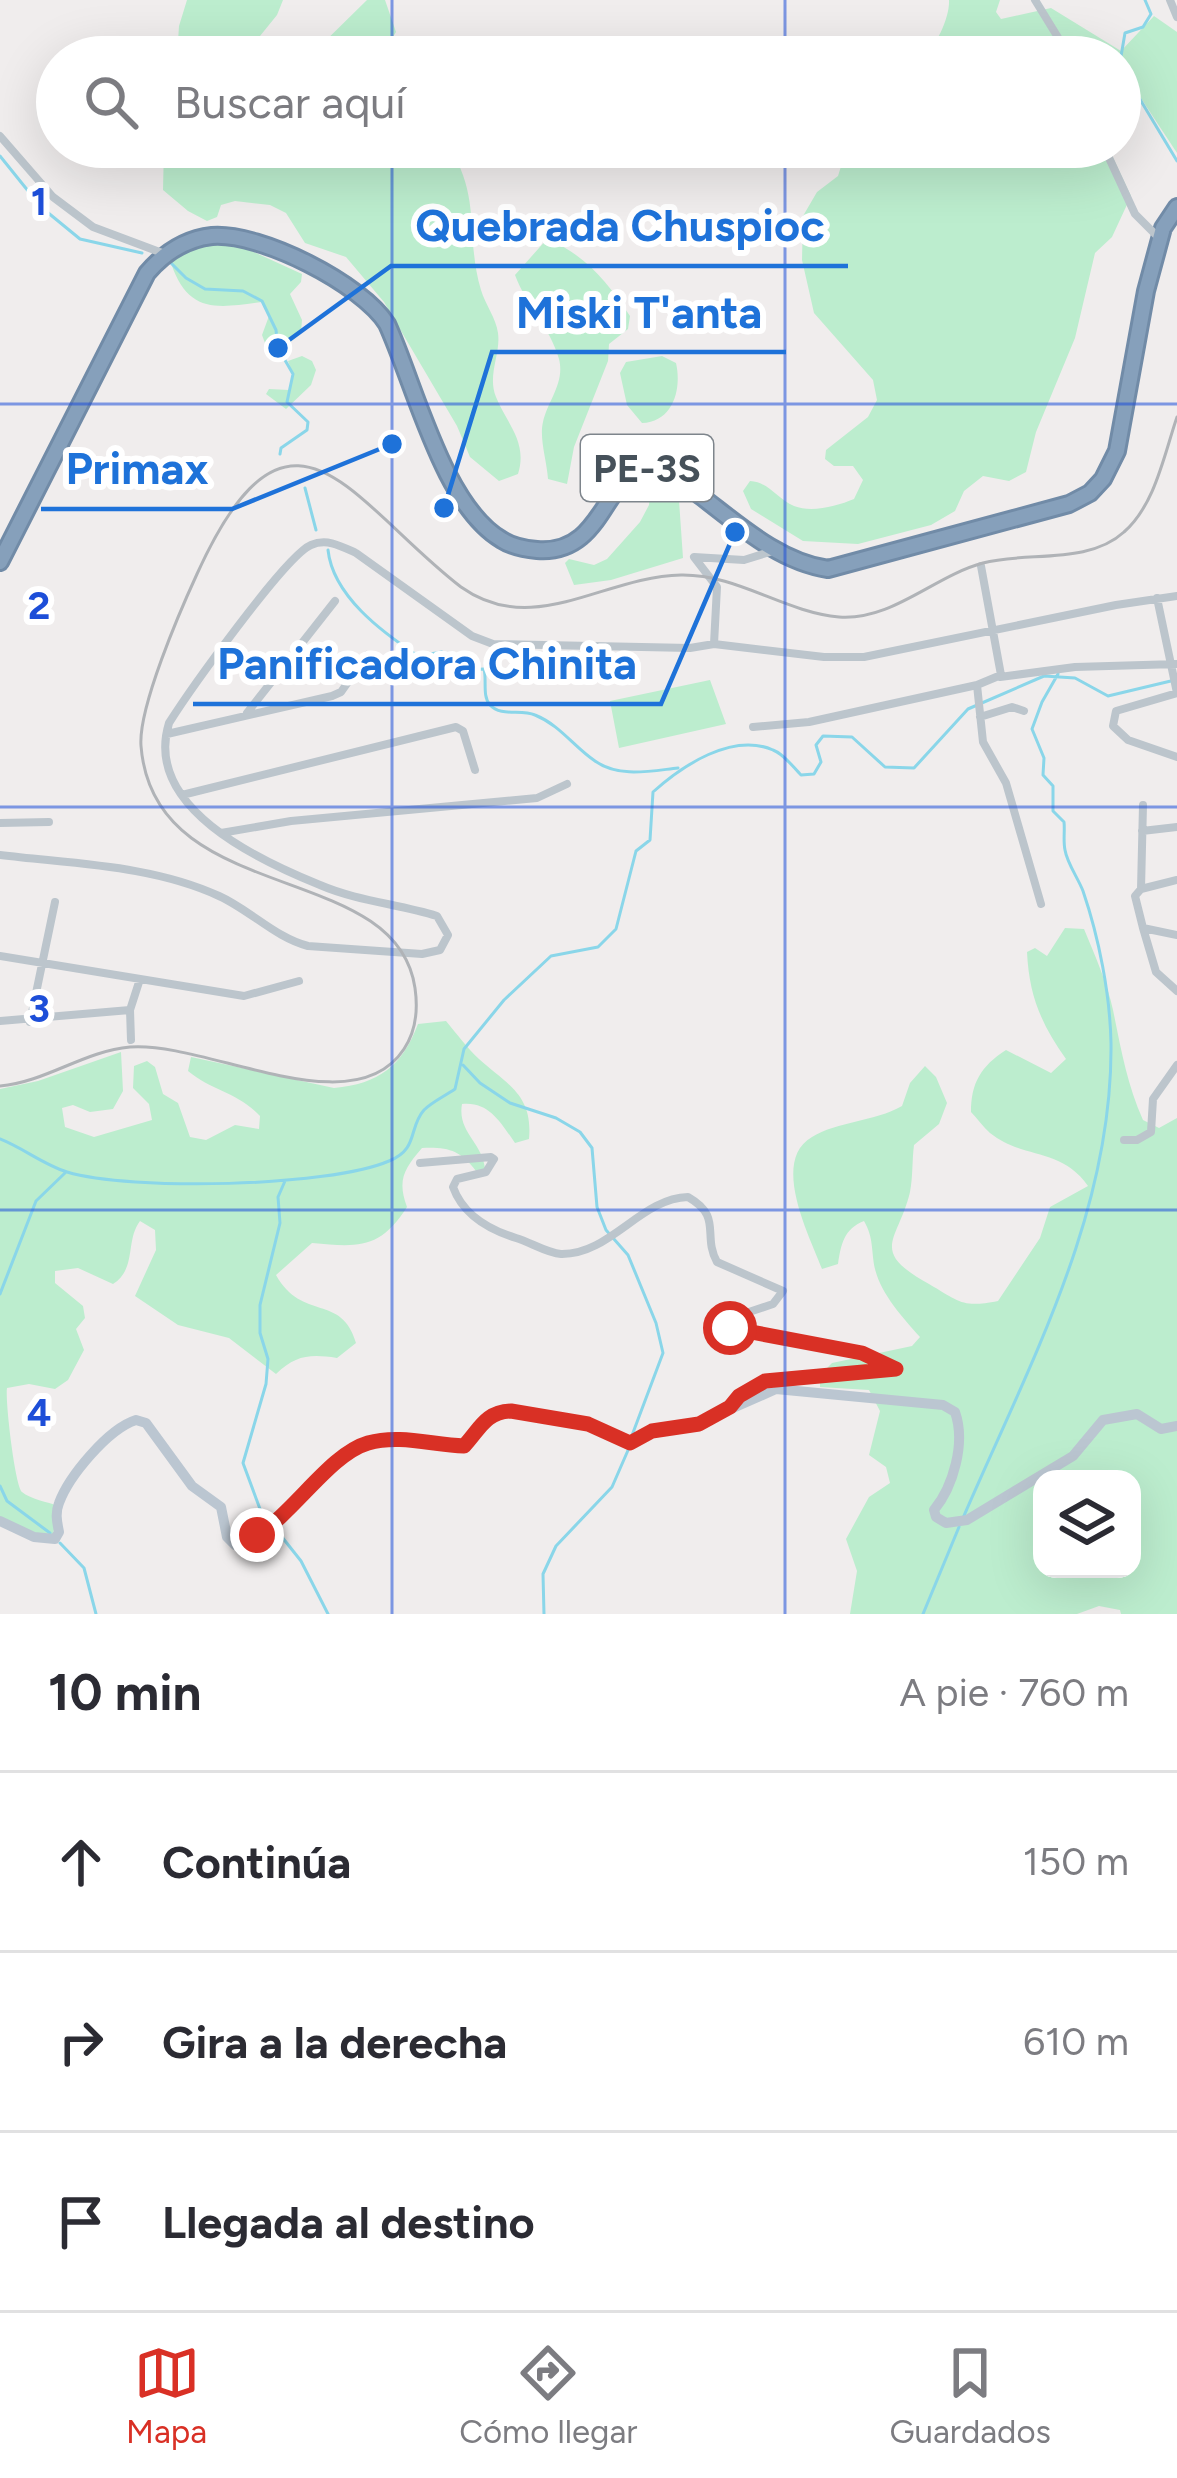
<!DOCTYPE html>
<html lang="es">
<head>
<meta charset="utf-8">
<style>
  body { margin:0; font-family:Figtree,sans-serif; background:#f7f7f7; color:#2b2b33 }
  .controls { position:absolute; right:36px; bottom:36px; display:grid; overflow:hidden; border-radius:24px; box-shadow:0 12px 48px #0002 }
  .controls button { width:108px; height:108px; display:grid; place-items:center; padding:0; border:0; border-bottom:3px solid #e1e1e2; background:#fff; color:#2b2b33; font:60px sans-serif }
  .stop { position:absolute; width:36px; height:36px; margin:-27px; border:9px solid #d93025; border-radius:50%; background:#fff }
  .stop.end { background:#d93025; border-color:#fff; box-shadow:0 3px 12px #0008 }
  .list { margin:0; padding:0; list-style:none }
  h2 { display:flex; justify-content:space-between; align-items:center; height:156px; margin:0; padding:0 48px; font-size:51px }
  h2 small { font-size:39px; font-weight:400; color:#7c7c81 }
  .list li { display:grid; grid-template-columns:78px 1fr auto; gap:36px; align-items:center; box-sizing:border-box; height:180px; padding:0 48px; border-top:3px solid #e1e1e2 }
  .list b { display:block; font-size:45px; white-space:nowrap }
  .list em { font-size:39px; font-style:normal; color:#7c7c81 }
  .icon { flex:none; width:66px; height:66px; fill:none; stroke:currentColor; stroke-width:2; stroke-linecap:round; stroke-linejoin:round }
  .map { position:relative; flex:none; width:1177px; height:1614px; overflow:hidden }
  .search { position:absolute; background:#fff; box-shadow:0 12px 48px #0002; left:36px; right:36px; top:36px; height:132px; display:flex; align-items:center; gap:30px; box-sizing:border-box; padding:0 42px; border-radius:66px; color:#7c7c81; font-size:45px }
  .sheet { height:696px; background:#fff }
  nav { display:flex; justify-content:space-around; align-items:center; box-sizing:border-box; height:168px; border-top:3px solid #e1e1e2; background:#fff; font-size:33px; color:#7c7c81 }
  nav a { display:grid; justify-items:center; gap:6px }
  nav .on { color:#d93025 }
  .map>svg:first-child { display:block }
  .green { fill:#bcedce; fill-rule:evenodd }
  .lines { fill:none; stroke-linecap:round; stroke-linejoin:round }
  .stream { stroke:#8ad6e9; stroke-width:3 }
  .highway-casing { stroke:#718ba7; stroke-width:20 }
  .street { stroke:#bcc5cc; stroke-width:8 }
  .secondary { stroke:#bbc6d1; stroke-width:10 }
  .highway { stroke:#86a0bb; stroke-width:14 }
  .rail { stroke:#b0b3b7; stroke-width:3 }
  .route { stroke:#d93025; stroke-width:15 }
  .grid { fill:none; stroke:#1d4ed8; stroke-width:3; stroke-opacity:0.55 }
  .labels { text-anchor:middle; stroke-width:12; stroke-linejoin:round; paint-order:stroke }
  .shield { fill:#fff; stroke:#7e858c; stroke-width:3 }
  .shield-label { font-size:39px; font-weight:bold; fill:#46515a }
  .grid-label { font-size:39px; text-anchor:middle; font-weight:bold; fill:#1d4ed8; stroke:#fff; stroke-width:12; stroke-linejoin:round; paint-order:stroke }
  .leader { fill:none; stroke:#1e72d9; stroke-width:4.5 }
  .callout-dot { fill:#1e72d9; stroke:#fff; stroke-width:4.5 }
  .callout-label { font-size:45px; text-anchor:middle; font-weight:bold; fill:#1e72d9; stroke:#fff; stroke-width:12; stroke-linejoin:round; paint-order:stroke }
</style>
</head>
<body>
<div class="map">
<svg width="1177" height="1614" viewBox="0 0 1177 1614">
  <rect width="100%" height="100%" fill="#f0eded"/>
  <path class="green" d="M187,0H283L277,15L260,36L244,38L250,57H177L179,26Z
    M367,0H385L396,32L381,57H309Z
    M949,0H1000L996,12L1001,19L1051,8L1121,51L1154,16L1177,32V153L1125,74L1138,101L1129,127L1120,132V57H923C936,47 950,17 949,0Z
    M164,147H449C482,198 465,237 481,290C485,304 496,318 498,333C501,354 487,375 496,397C507,424 528,442 518,474L499,481L470,457L457,426L384,302L346,257L305,243L286,213L270,205L235,201L221,205L217,217L207,221L188,211L163,190Z
    M847,147H1108L1131,196L1112,237L1095,253L1075,338L1036,432L1026,472L1009,481L983,476L964,491L955,511L931,525L858,544L803,541L751,509L743,491L750,481C769,482 777,499 794,506C812,513 837,506 854,499L863,480L853,466H834L825,459L826,450L868,417L877,400L873,380L814,313L802,260L803,216L817,192L838,176Z
    M547,239C586,255 607,282 630,316L628,329L609,344L608,361L574,447L567,484L548,479C547,462 539,438 543,422C548,400 565,383 559,359C550,327 526,305 515,275Z
    M232,242L302,274L301,282L290,294L302,320L301,332L280,352L268,351L262,335L269,316L262,302C217,308 188,314 171,263C187,245 209,243 232,242Z
    M302,356L312,361L316,370L311,385L286,409L266,394L269,389L289,390L293,374L288,361Z
    M662,356L676,363C682,389 673,422 642,423L627,405L620,373L626,362Z
    M658,471L678,486L683,558L611,580L574,585L565,563L569,559L594,565L607,559L640,522L649,505L651,477Z
    M710,680L726,724L619,748L610,701Z
    M1065,928L1084,929C1095,956 1107,982 1113,1010C1121,1049 1127,1084 1143,1120L1159,1128L1177,1118V1614H1121L1120,1610L1099,1606L1077,1614H850L857,1571L846,1539L869,1497L890,1483L886,1467L869,1455L880,1411L869,1390L820,1387V1375L832,1363L912,1346L920,1337C903,1318 881,1294 875,1269C871,1251 874,1238 864,1221C844,1229 841,1244 838,1264L822,1269C810,1237 770,1161 812,1137C838,1121 874,1122 902,1106L910,1083L925,1066L936,1077L947,1103L939,1124L914,1145C912,1160 913,1177 910,1192C898,1242 868,1250 929,1284C960,1302 962,1308 998,1301L1040,1238L1050,1207L1088,1186C1061,1147 1024,1160 990,1133C983,1127 977,1118 971,1112C971,1083 981,1066 1006,1050L1051,1073L1066,1059C1041,1024 1029,995 1027,952L1035,948L1047,956ZM1042,1479H1132V1569H1042Z
    M446,1021C457,1034 467,1048 479,1059C508,1085 533,1095 529,1139L515,1143C501,1123 489,1101 462,1104C457,1132 483,1143 485,1169L476,1171C460,1150 448,1147 422,1148C404,1169 397,1180 407,1207C380,1250 357,1247 312,1243L276,1275C302,1322 342,1293 356,1343L337,1358C310,1354 296,1355 276,1374L229,1338L178,1325L135,1296L156,1250L155,1230L140,1221C125,1241 137,1269 113,1284L78,1268L55,1271V1283L83,1306L85,1318L76,1329L84,1350L68,1380L55,1389L29,1384L7,1388C5,1400 15,1485 22,1492C30,1499 48,1502 58,1506L52,1541L0,1523V1089L38,1081L121,1052L123,1091L113,1109L90,1112L73,1105L62,1108L65,1127L94,1137L152,1120L149,1104L133,1088L134,1066L147,1061L155,1067L163,1094L178,1103L190,1137L206,1140L235,1125L259,1129L260,1116C236,1091 212,1091 188,1071L191,1057L334,1088C379,1084 402,1066 418,1024Z"/>
  <g class="lines">
    <path class="stream" d="M1120,62L1125,33L1143,27L1151,14L1145,0
      M1120,66L1177,161
      M0,156L41,207L80,239L142,253
      M171,263L186,278L205,289L243,291L262,301L276,330L278,348L293,374L287,402L308,422L307,430L281,448L280,454
      M305,488L316,530
      M328,550C333,596 382,632 418,656L442,652L461,670L484,669C487,680 482,696 490,705C501,717 521,709 535,715C560,725 574,747 595,761C619,778 650,771 678,768
      M463,1065L480,1083L510,1103L556,1118L580,1132L592,1148L597,1207L606,1230L628,1255L656,1323L663,1353L631,1438
      M0,1139C23,1148 44,1165 67,1172C130,1191 329,1187 389,1161C419,1149 408,1128 424,1110C432,1102 445,1096 455,1089L464,1049L504,1000L551,956L598,947L616,929L636,851L650,840L653,792C682,766 732,732 773,750C784,754 793,767 801,775L814,774L821,762L816,745L823,736L852,737L885,767L914,768L968,709L1044,676L1075,678L1108,696L1175,680
      M0,1294L36,1201L66,1172
      M0,1486L7,1501L50,1533
      M963,1518C1028,1367 1113,1213 1111,1043C1110,994 1099,938 1083,891C1078,878 1067,863 1065,850C1063,841 1065,831 1064,822L1053,811V786L1043,775L1044,758L1032,729L1042,702L1058,674
      M271,1522L260,1509L243,1463L266,1384L268,1359L260,1333V1305L280,1223L278,1197L285,1181
      M278,1532L301,1561L328,1614
      M60,1543L84,1568L96,1614
      M544,1614L543,1574L556,1546L612,1487L629,1448
      M923,1614L959,1527"/>
    <defs>
      <path id="highway" d="M0,562L147,273C165,252 185,239 212,236C260,232 362,284 387,324C415,385 443,506 502,540C513,547 525,549 537,550C609,556 604,461 656,468C675,471 688,486 702,497C740,526 780,562 828,569L1069,504L1090,493L1103,479L1117,451L1146,291L1163,228L1177,207"/>
    </defs>
    <use href="#highway" class="highway-casing"/>
    <path class="street" d="M1035,0L1070,57
      M1170,0L1177,17
      M0,136L53,197L93,227L165,254
      M1104,147L1135,214L1158,237
      M981,566L1001,675L977,685L983,742L1006,783L1041,904
      M1157,598L1177,693L1116,711L1113,726L1128,740L1177,757
      M714,644L717,587L694,557L744,560L773,551
      M1000,677L1075,667L1177,664
      M247,713L335,601
      M980,717L1012,707L1024,711
      M753,727L809,722L977,685
      M167,734L332,696L341,692L367,655
      M182,795L456,727L463,731L475,770
      M0,823L49,822
      M1142,831L1177,827
      M221,833L291,821L537,798L567,784
      M0,855C73,864 152,865 219,896C250,910 276,938 308,946L422,954L440,950L448,935L437,916C399,904 357,901 320,885C258,860 143,807 169,723C188,693 285,556 311,545C327,538 341,546 356,553L472,636L493,644L690,648L714,644L824,657H864L1116,605L1177,596
      M1177,880L1141,889L1135,896L1143,928L1177,935
      M1141,889L1143,805
      M1143,928L1156,972L1177,991
      M0,956L244,996L299,981
      M0,1021L130,1010
      M30,1022L55,902
      M131,1040L130,1010L140,979
      M1124,1140H1137L1151,1132L1153,1099L1177,1065
      M420,1163L491,1157L494,1159L486,1172L457,1179L453,1187C463,1215 490,1230 516,1238C530,1242 547,1253 561,1254C610,1255 641,1198 688,1197C723,1217 702,1235 717,1262L783,1291L773,1304L734,1317L731,1327L862,1353L896,1367L765,1381L730,1407"/>
    <path class="secondary" d="M0,1521L34,1537L55,1539L59,1532C57,1522 55,1513 59,1503C69,1476 108,1429 136,1420L146,1423L192,1486L221,1507L227,1537L235,1545L273,1526L338,1460L366,1443L427,1440L464,1446L486,1419L498,1411L588,1423L630,1443L652,1431L692,1426L776,1389L943,1405L955,1412C966,1443 953,1487 934,1510L936,1517L946,1523L967,1520L1073,1456L1103,1420L1137,1414L1161,1429L1177,1426"/>
    <use href="#highway" class="highway"/>
    <path class="rail" d="M0,1086C46,1082 84,1051 130,1047C207,1041 353,1127 404,1049C416,1031 418,1009 415,988C396,858 154,909 141,746C138,708 180,611 197,574C290,369 352,503 461,587C534,639 604,576 681,575C737,574 784,612 839,617C892,621 934,576 983,563C1027,551 1088,565 1124,532C1155,505 1164,455 1177,417"/>
  </g>
  <g class="lines">
    <path class="route" d="M257,1535C294,1513 330,1454 368,1443C400,1434 432,1445 464,1446C480,1429 485,1412 511,1411L588,1424L630,1443L652,1431L699,1424L730,1407L739,1396L765,1381L896,1369L862,1353L730,1328"/>
  </g>
  <path class="grid" d="M392,0V57M785,0V57M392,147V1614M785,147V1614M0,404H1177M0,807H1177M0,1210H1177"/>
  <g class="labels">
    <rect class="shield" x="581" y="435" width="132" height="66" rx="9"/>
    <g class="shield-label">
      <text x="647" y="482">PE-3S</text>
    </g>
  </g>
  <g class="grid-label">
    <text x="39" y="215">1</text>
    <text x="39" y="619">2</text>
    <text x="39" y="1022">3</text>
    <text x="39" y="1426">4</text>
  </g>
  <path class="leader" d="M278 348L391 266H848M444 508L492 352H786M392 444L232 509H41M735 532L661 704H193"/>
  <g class="callout-dot">
    <circle cx="278" cy="348" r="12"/>
    <circle cx="444" cy="508" r="12"/>
    <circle cx="392" cy="444" r="12"/>
    <circle cx="735" cy="532" r="12"/>
  </g>
  <g class="callout-label">
    <text x="620" y="241">Quebrada Chuspioc</text>
    <text x="639" y="328">Miski T'anta</text>
    <text x="137" y="484">Primax</text>
    <text x="427" y="679">Panificadora Chinita</text>
  </g>
</svg>
<div class="controls">
<button><svg class="icon" aria-label="layers" viewBox="0 0 24 24"><path d="M12 4l9 5-9 5-9-5zM3 14l9 5 9-5"/></svg></button>
</div>
<div class="stop" style="left:730px;top:1328px"></div>
<div class="stop end" style="left:257px;top:1535px"></div>
<div class="search"><svg class="icon" aria-label="search" viewBox="0 0 24 24"><circle cx="10" cy="10" r="6"/><path d="M15 15l6 6"/></svg>Buscar aquí</div>
</div>
<section class="sheet">
<h2>10 min<small>A pie · 760 m</small></h2>
<ul class="list">
<li><svg class="icon" aria-label="ahead" viewBox="0 0 24 24"><path d="M12 20V5M6 11l6-6 6 6"/></svg><div><b>Continúa</b></div><em>150 m</em></li>
<li><svg class="icon" aria-label="right" viewBox="0 0 24 24"><path d="M7 20v-9h11M14 6l5 5-5 5"/></svg><div><b>Gira a la derecha</b></div><em>610 m</em></li>
<li><svg class="icon" aria-label="arrive" viewBox="0 0 24 24"><path d="M6 21V4h12l-3 4 3 4H6"/></svg><div><b>Llegada al destino</b></div></li>
</ul>
</section>
<nav>
<a class="on"><svg class="icon" aria-label="map" viewBox="0 0 24 24"><path d="M3 6l6-2 6 2 6-2v14l-6 2-6-2-6 2zM9 4v14M15 6v14"/></svg>Mapa</a>
<a><svg class="icon" aria-label="directions" viewBox="0 0 24 24"><path d="M12 3l9 9-9 9-9-9zM9 14v-3h6M13 9l2 2-2 2"/></svg>Cómo llegar</a>
<a><svg class="icon" aria-label="saved" viewBox="0 0 24 24"><path d="M7 4h10v16l-5-4-5 4z"/></svg>Guardados</a>
</nav>
</body>
</html>
